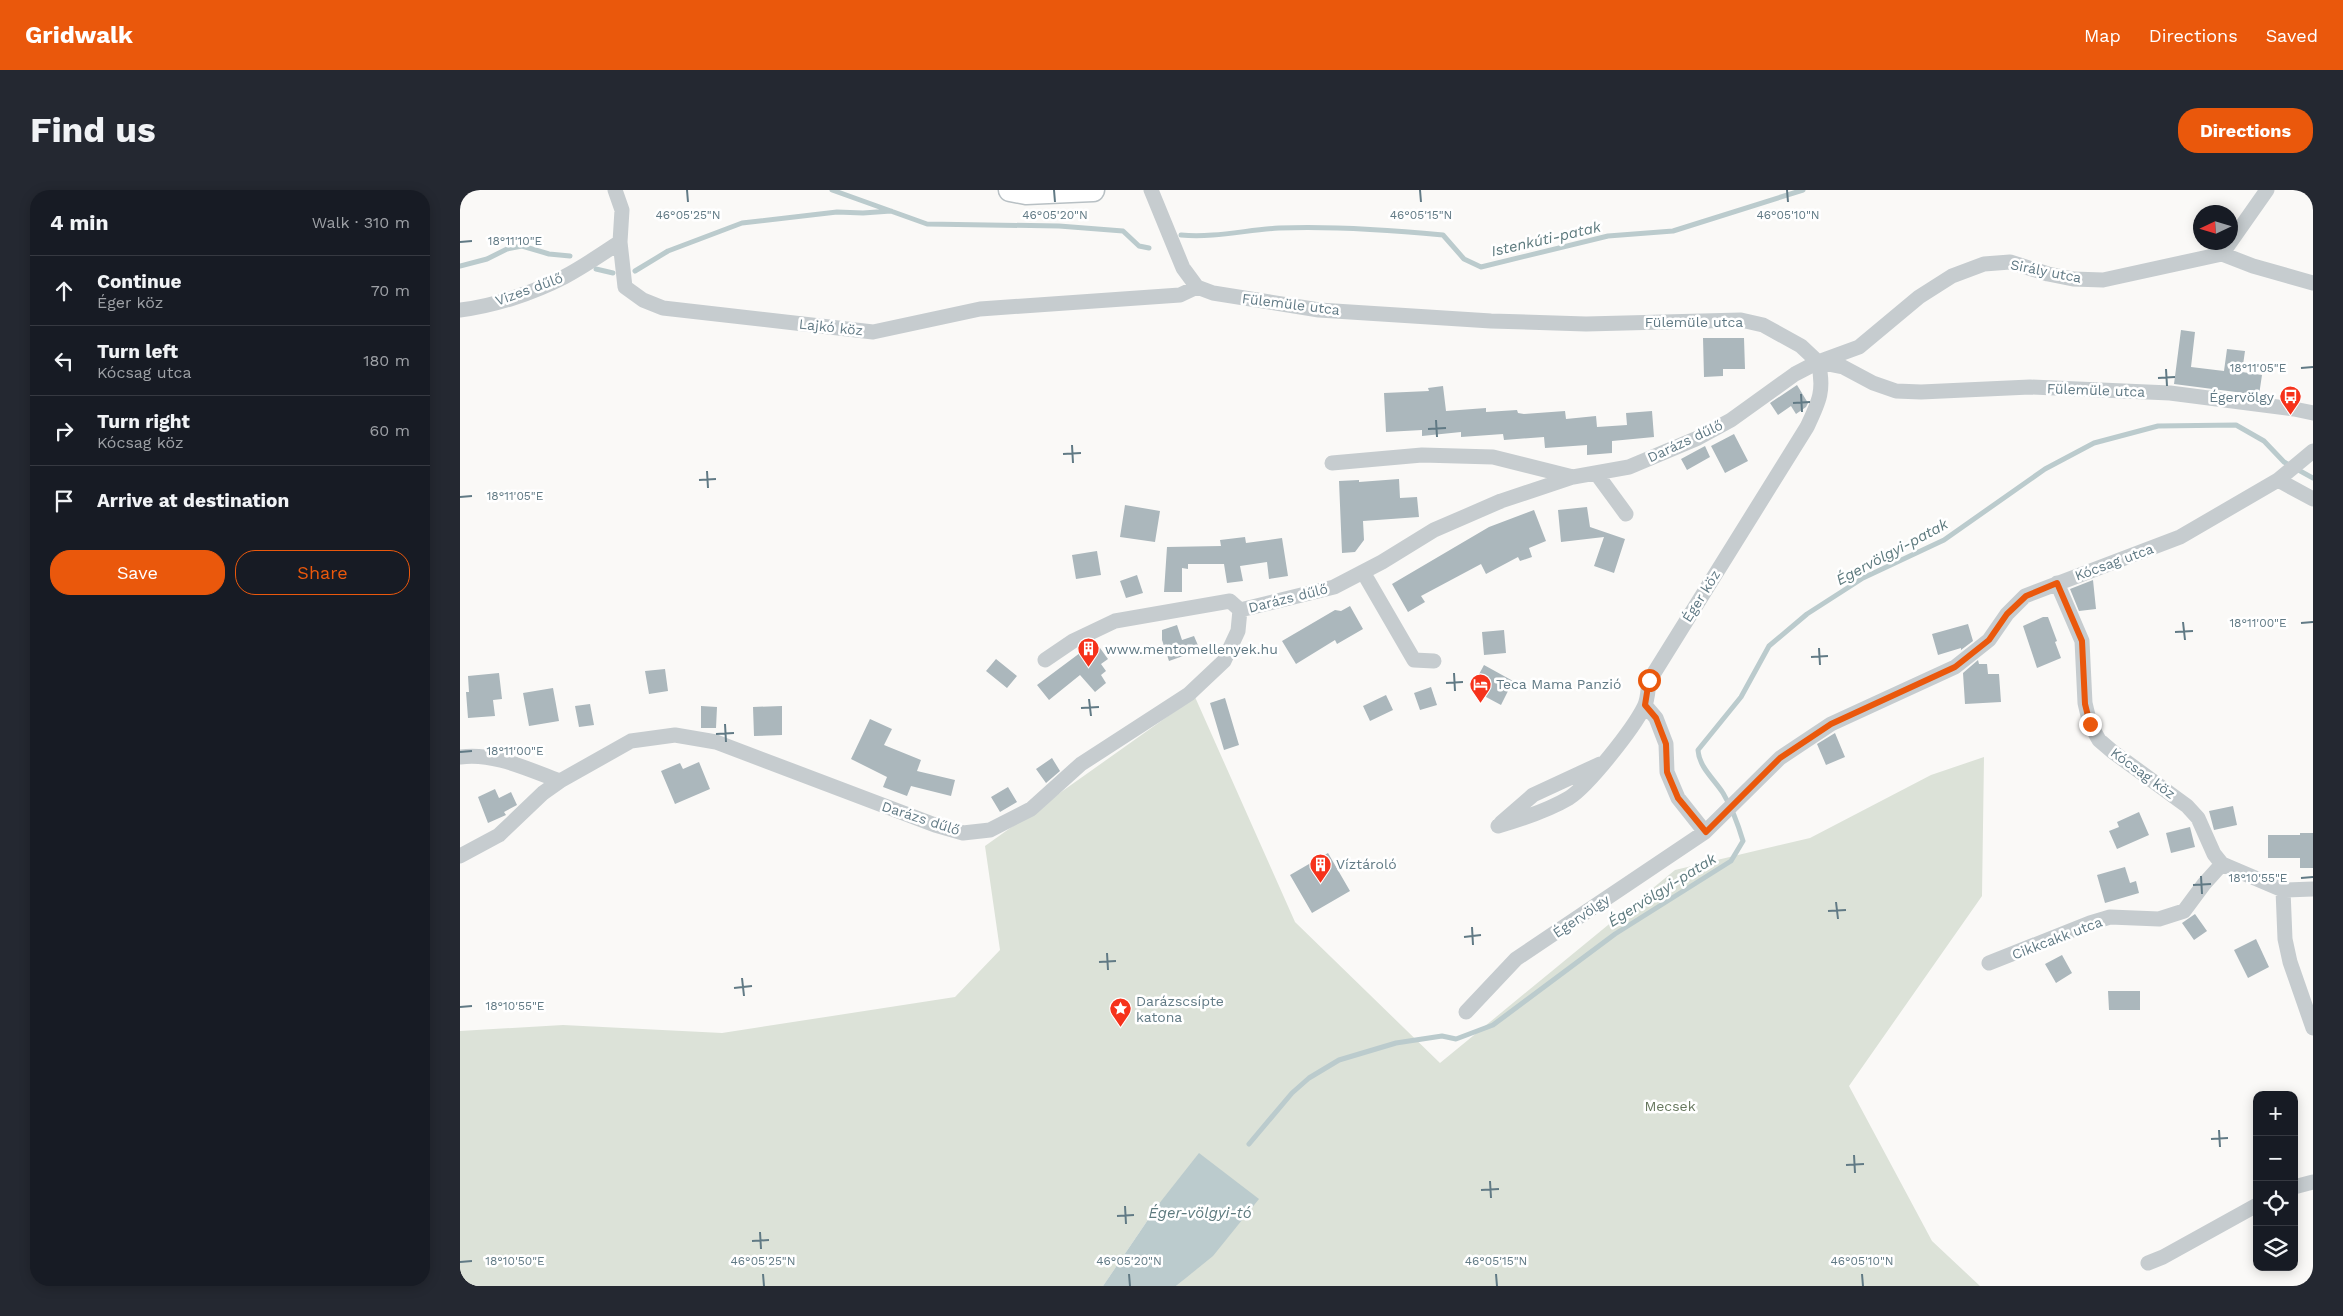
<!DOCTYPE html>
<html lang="en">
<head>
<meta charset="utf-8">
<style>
  body { margin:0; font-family:"Work Sans",sans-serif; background:#242831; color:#f1f3f6 }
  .controls { position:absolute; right:15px; bottom:15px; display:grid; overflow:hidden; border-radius:10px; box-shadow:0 2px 12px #0003 }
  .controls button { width:45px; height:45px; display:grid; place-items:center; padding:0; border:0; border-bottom:1px solid #363941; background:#171b24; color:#f1f3f6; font:25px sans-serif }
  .compass { position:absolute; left:1733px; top:15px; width:45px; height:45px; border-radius:50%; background:#171b24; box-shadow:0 2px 12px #0003; rotate:266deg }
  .stop { position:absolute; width:15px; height:15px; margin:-11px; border:4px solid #ea580c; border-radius:50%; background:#fff }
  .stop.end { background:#ea580c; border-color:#fff; box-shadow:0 1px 5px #0008 }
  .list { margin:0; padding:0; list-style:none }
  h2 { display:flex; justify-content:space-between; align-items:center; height:65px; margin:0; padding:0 20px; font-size:21px }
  h2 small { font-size:16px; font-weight:400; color:#9ea1a6 }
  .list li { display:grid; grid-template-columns:32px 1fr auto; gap:15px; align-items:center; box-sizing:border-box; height:70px; padding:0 20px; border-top:1px solid #363941 }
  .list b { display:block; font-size:19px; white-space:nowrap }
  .list p { margin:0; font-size:16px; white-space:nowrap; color:#9ea1a6 }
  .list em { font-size:16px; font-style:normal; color:#9ea1a6 }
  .actions { display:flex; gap:10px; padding:15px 20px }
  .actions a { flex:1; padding:11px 0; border:1px solid #ea580c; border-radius:20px; text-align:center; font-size:18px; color:#ea580c }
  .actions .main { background:#ea580c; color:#fff }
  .icon { flex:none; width:28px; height:28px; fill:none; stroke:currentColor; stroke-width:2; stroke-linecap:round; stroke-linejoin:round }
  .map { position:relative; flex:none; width:1853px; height:1096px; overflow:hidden; border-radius:20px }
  header { display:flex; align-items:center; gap:30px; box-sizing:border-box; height:70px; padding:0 25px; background:#ea580c; color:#fff }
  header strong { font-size:24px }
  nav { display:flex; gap:28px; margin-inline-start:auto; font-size:18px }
  .intro { display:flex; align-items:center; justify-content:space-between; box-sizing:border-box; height:120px; padding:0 30px }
  h1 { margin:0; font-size:35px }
  .button { padding:12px 22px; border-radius:20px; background:#ea580c; color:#fff; font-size:18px; font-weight:700 }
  main { display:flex; gap:30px; padding:0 30px }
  aside { flex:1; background:#171b24; border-radius:20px; box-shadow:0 2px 12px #0003 }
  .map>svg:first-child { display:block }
  .green { fill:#dce2d8 }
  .water { fill:#bbcbcd }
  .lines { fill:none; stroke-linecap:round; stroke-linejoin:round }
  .stream { stroke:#bbcbcd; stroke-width:5 }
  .building { fill:#abb7bc }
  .secondary-casing { stroke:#b8c0c4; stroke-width:25 }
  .street { stroke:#c6cccf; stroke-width:15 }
  .secondary { stroke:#fff; stroke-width:22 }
  .route { stroke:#ea580c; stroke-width:6 }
  .ticks { fill:none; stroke:#617a85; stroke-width:2 }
  .labels { text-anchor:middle; stroke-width:5; stroke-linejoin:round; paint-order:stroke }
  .street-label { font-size:14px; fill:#617a85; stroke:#fff }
  .poi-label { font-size:14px; fill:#617a85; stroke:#fff; text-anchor:start }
  .park-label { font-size:14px; fill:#66775d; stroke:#fff }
  .water-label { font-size:15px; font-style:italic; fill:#5d7a7e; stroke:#fff }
  .ticks-label { font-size:12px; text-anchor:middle; fill:#617a85; stroke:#fff; stroke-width:5; stroke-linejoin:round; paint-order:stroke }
</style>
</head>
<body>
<header>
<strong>Gridwalk</strong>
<nav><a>Map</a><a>Directions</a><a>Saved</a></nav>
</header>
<div class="intro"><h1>Find us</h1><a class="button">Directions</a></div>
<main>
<aside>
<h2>4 min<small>Walk · 310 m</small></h2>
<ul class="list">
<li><svg class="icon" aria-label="ahead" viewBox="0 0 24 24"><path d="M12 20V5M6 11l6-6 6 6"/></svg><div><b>Continue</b><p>Éger köz</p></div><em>70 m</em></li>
<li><svg class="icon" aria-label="left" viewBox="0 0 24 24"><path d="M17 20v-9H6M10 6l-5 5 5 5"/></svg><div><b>Turn left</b><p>Kócsag utca</p></div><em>180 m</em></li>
<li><svg class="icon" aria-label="right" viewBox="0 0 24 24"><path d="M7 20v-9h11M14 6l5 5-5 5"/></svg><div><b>Turn right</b><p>Kócsag köz</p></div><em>60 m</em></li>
<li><svg class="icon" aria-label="arrive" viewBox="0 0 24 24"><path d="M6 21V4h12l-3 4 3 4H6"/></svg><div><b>Arrive at destination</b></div></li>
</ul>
<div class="actions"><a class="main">Save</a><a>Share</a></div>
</aside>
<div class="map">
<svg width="1853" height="1096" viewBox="0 0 1853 1096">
  <rect width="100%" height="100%" fill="#faf9f7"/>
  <path class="green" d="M735,507L835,732L980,873L1215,680L1350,648L1471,585L1524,567L1522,706L1389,896L1472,1051L1520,1096H716L723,1090L698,1015L643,1096H0V841L103,835L262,843L495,807L540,760L525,656Z"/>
  <path class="water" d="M739,963L799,1009L753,1066L716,1096H643L698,1015Z"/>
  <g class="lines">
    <path class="stream" d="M372,0L467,34L599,36L663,41L679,56L689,58
      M721,45C754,48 786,40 819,38C871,36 931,40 983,45L1004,69L1021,77L1148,46L1213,41L1343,0
      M0,76L27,69L47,59L62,56L89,64L110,66
      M136,79L153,83
      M175,81L208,61L282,33L377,22L403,23L431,21
      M789,954L832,903L849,888L879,870L936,853L982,846L996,849L1033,835L1155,744L1271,671L1283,651C1278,634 1272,618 1263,603C1254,589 1239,577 1238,560L1281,507L1309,456L1347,424L1403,388L1484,350L1585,279L1634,253L1698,236L1776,235L1804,251L1824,272L1853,288"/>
  </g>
  <path class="building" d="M1721,140L1735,142L1731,177L1764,181L1767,159L1785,161L1782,182L1802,185L1799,205L1714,194Z
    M1243,148H1284L1285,179H1263V186L1244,187Z
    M1337,195L1348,213L1346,217L1336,224L1331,216L1318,225L1310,213Z
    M983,196L986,221L1026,218V222L1057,220L1058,223L1064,224L1105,221L1106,229L1136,226L1137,237L1167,235L1166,223L1192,221L1194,247L1152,251V263L1127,265V255L1085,258L1084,247L1044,250L1043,244L1001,247V242L962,246V240L926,242L924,203L969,201L968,198Z
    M1274,244L1288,271L1265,283L1251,256Z
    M1245,256L1250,267L1227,280L1221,269Z
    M939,289L940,308L957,307L959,327L903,331L904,350L895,362L882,363L879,291L899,290V292Z
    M665,315L700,321L695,352L660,347Z
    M1127,317L1130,337L1165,349L1154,383L1134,376L1144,347L1101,352L1098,320Z
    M1074,320L1086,351L1069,358L1072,367L1060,371L1058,367L1026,384L1021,374L961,406L965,412L948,422L932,394L1029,337Z
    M785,347L786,353L822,348L828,386L809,389L807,372L780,376L783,391L767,393L764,374H728V379L722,378V402H704L707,357L761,356L760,350Z
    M637,361L641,385L616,389L612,365Z
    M677,385L683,403L666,408L660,391Z
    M1633,390L1636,419L1619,421L1610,399Z
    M890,416L903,439L877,454L875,450L836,474L822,451L875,420L881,421Z
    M1583,427H1588L1597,451L1595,452L1601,468L1577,478L1563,436Z
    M1508,434L1513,451L1501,460V458L1478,465L1472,444Z
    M717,435L722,450L734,446L740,460L709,471L702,450V440Z
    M1044,440L1046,463L1024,465L1022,442Z
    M632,454L637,460L640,458L648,469L641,474L646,481L641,485L646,493L635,502L620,485L589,510L577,495Z
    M536,469L557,486L547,498L526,481Z
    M1518,470L1519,474H1527L1528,484H1539L1541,512L1505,514L1503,483Z
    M1024,475L1053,491L1041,515L1011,499Z
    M205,479L208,501L189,504L185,481Z
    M39,483L42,509L33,510L35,526L8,528L6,502H9L8,486Z
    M971,497L977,515L960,520L954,503Z
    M93,498L99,531L69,536L63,503Z
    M926,505L933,520L910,531L903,516Z
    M765,508L779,555L764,560L750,513Z
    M130,514L134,535L119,537L115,516Z
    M241,516L257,517L256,538H241Z
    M322,516V545L294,546L293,517Z
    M410,529L432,539L424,555L461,570L457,581L495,590L491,606L451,596L447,606L423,597L427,587L391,569Z
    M1375,543L1385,567L1366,575L1357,554Z
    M592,568L600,581L586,593L576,579Z
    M239,572L250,599L215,614L201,581L220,573L223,579Z
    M548,597L557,612L540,622L531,607Z
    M35,599L39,608L51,602L57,615L44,622L46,625L28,633L18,607Z
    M1773,616L1777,635L1754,640L1749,621Z
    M1679,622L1689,645L1657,659L1649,641L1659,637L1657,632Z
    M1730,637L1735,657L1711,663L1706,643Z
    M1840,643H1853V678H1840V668H1808V645H1840Z
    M868,663L890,701L852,723L830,685Z
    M1665,677L1670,693L1676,691L1679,703L1645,713L1637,685Z
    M1735,724L1747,741L1734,750L1722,733Z
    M1796,749L1809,777L1788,788L1774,760Z
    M1602,765L1612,783L1596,793L1585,774Z
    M1648,801H1680V820H1649Z"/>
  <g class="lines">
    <defs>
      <path id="secondary" d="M550,0L566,3L633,0"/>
    </defs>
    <use href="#secondary" class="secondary-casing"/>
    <path class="street" d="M155,0L162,20L160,52L165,97L183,110L203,118L413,142L520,119L720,105L737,97
      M691,0L723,78L737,97L753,103L859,120L1031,131L1126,134L1281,130L1303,135L1341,156L1358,172L1383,177L1413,193L1436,201L1461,202L1570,197L1710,203L1834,219L1853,223
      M1762,64L1793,76L1853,93
      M0,120C34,116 73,103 104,87C123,77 142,64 160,52
      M872,273L962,265L1033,267L1113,287
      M1136,283L1166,324
      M1818,290L1853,309
      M903,382L954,470L974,471
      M1597,393L1622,451L1625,513L1630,534L1639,550L1653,562L1727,616L1738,628L1754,664L1762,674L1823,700L1853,699
      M780,420L874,397L922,372L974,340L1041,311L1113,287L1169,277L1238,248L1271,230L1335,184L1358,172L1399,157L1459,107L1492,86L1524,74L1550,72L1588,84L1613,89L1643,90L1762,64L1807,0
      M1185,515L1196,528L1206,554L1207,582L1218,608L1245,642
      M0,567C34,562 69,580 100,591
      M1041,633L1073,605L1140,574
      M1038,636C1062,629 1087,621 1109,608C1129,595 1173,539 1184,517C1188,510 1188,499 1189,491L1347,237C1359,212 1365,200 1358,172
      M0,666L39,645L83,603L100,591L171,551L215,545L256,552L475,635L503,643L530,640L571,619L621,574L729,504L764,471L778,441L780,420L770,411L655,431L613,451L585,470
      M1823,700L1825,749L1830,772L1853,838
      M1529,773L1630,733L1650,727L1699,729L1724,721L1744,694L1762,674
      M1006,822L1056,769L1245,642L1320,568L1371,534L1495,477L1529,450L1547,424L1565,406L1720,347L1818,290L1853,261
      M1834,997L1853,992
      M1688,1073L1703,1067L1797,1015"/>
    <use href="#secondary" class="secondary"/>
  </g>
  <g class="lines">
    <path class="route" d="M1189,490L1185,515L1196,528L1206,554L1207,582L1218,608L1246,642L1320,568L1371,534L1495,477L1529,450L1547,424L1566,406L1597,393L1622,451L1625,514L1630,534"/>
  </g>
  <path class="ticks" d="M227,0L228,12M594,0L595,12M960,0L961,12M1327,0L1328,12M0,52L12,51M1841,178L1853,177M1706,179L1707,196M1698,188L1715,187M1341,204L1342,222M1333,213L1350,212M976,230L977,247M968,239L986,238M612,255L613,273M603,264L621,263M247,281L248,298M239,290L256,289M0,307L12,306M1723,432L1725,450M1841,433L1853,432M1715,442L1733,441M1359,458L1360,475M1351,467L1368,466M994,483L995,501M986,493L1003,492M629,509L631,526M621,518L639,517M265,534L266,552M256,544L274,543M0,562L12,561M1741,686L1742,704M1841,688L1853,687M1733,695L1751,694M1376,712L1378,729M1368,721L1386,720M1012,737L1013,755M1004,747L1021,745M647,763L648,780M639,772L656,771M282,788L284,806M274,798L292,796M0,817L12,816M1759,940L1760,957M1751,949L1768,948M1394,965L1395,983M1386,975L1404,974M1030,991L1031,1008M1021,1000L1039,999M665,1016L666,1034M657,1026L674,1025M300,1042L301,1059M292,1051L309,1050M0,1072L12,1071M303,1084L304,1096M669,1084L670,1096M1036,1084L1037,1096M1402,1084L1403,1096"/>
  <defs>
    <symbol id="bus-pin" viewBox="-11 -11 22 30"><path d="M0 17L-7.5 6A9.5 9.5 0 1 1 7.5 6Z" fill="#f6321b" stroke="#fff"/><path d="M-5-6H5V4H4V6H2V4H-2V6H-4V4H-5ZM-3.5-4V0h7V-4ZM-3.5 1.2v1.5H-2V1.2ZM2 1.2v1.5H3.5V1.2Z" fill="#fff"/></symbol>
    <symbol id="building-pin" viewBox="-11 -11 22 30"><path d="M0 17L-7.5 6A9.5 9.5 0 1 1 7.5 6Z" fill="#f6321b" stroke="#fff"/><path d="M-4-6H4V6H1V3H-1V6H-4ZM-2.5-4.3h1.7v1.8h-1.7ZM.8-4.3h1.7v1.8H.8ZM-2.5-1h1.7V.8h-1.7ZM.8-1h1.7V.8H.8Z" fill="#fff"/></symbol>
    <symbol id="hotel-pin" viewBox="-11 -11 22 30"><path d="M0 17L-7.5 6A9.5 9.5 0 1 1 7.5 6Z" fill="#f6321b" stroke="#fff"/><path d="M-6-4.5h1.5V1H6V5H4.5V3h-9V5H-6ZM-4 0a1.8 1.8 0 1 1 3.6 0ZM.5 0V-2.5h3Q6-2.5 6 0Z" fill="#fff"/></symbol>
    <symbol id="sight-pin" viewBox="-11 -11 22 30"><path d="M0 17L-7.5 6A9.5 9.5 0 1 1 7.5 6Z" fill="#f6321b" stroke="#fff"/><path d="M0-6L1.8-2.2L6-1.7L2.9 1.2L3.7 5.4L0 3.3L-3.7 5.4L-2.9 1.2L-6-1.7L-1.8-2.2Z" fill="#fff"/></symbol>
  </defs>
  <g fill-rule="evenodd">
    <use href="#bus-pin" x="1818" y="194" width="25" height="34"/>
    <use href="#building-pin" x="616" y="446" width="25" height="34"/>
    <use href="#hotel-pin" x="1008" y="482" width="25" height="34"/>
    <use href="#building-pin" x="848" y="662" width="25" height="34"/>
    <use href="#sight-pin" x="648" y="806" width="25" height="34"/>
  </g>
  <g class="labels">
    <g class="street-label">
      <text transform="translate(1586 81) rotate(11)" y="5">Sirály utca</text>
      <text transform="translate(69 99) rotate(-20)" y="5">Vizes dűlő</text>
      <text transform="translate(831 114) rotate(7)" y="5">Fülemüle utca</text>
      <text x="1234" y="137">Fülemüle utca</text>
      <text transform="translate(371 137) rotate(6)" y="5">Lajkó köz</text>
      <text transform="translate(1636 200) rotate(2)" y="5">Fülemüle utca</text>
      <text transform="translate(1225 251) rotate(-25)" y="5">Darázs dűlő</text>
      <text transform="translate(1654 372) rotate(-20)" y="5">Kócsag utca</text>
      <text transform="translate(1241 406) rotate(-58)" y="5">Éger köz</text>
      <text transform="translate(828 408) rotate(-14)" y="5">Darázs dűlő</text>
      <text transform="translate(1683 583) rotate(36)" y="5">Kócsag köz</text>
      <text transform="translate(461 628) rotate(18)" y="5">Darázs dűlő</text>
      <text transform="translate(1121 726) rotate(-34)" y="5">Égervölgy</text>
      <text transform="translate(1597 748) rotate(-21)" y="5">Cikkcakk utca</text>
    </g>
    <g class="poi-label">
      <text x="1814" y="212" text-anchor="end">Égervölgy</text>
      <text x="645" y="464">www.mentomellenyek.hu</text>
      <text x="1036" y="499">Teca Mama Panzió</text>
      <text x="876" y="679">Víztároló</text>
      <text x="676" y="816">Darázscsípte<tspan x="676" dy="16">katona</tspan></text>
    </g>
    <g class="park-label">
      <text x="1210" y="921">Mecsek</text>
    </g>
    <g class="water-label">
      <text transform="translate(1086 49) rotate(-13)" y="5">Istenkúti-patak</text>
      <text transform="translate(1432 362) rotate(-28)" y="5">Égervölgyi-patak</text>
      <text transform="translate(1202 700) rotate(-32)" y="5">Égervölgyi-patak</text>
      <text x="740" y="1028">Éger-völgyi-tó</text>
    </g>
  </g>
  <g class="ticks-label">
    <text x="228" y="29">46°05'25"N</text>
    <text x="595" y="29">46°05'20"N</text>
    <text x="961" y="29">46°05'15"N</text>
    <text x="1328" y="29">46°05'10"N</text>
    <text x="55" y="55">18°11'10"E</text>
    <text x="1798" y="182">18°11'05"E</text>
    <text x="55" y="310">18°11'05"E</text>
    <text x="1798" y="437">18°11'00"E</text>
    <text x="55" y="565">18°11'00"E</text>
    <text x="1798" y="692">18°10'55"E</text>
    <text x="55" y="820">18°10'55"E</text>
    <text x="55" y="1075">18°10'50"E</text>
    <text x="303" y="1075">46°05'25"N</text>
    <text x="669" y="1075">46°05'20"N</text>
    <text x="1036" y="1075">46°05'15"N</text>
    <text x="1402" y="1075">46°05'10"N</text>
  </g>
</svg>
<div class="controls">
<button>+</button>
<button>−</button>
<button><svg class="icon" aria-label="locate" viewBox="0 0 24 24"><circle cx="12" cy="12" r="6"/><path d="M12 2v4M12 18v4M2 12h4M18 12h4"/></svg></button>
<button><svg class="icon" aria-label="layers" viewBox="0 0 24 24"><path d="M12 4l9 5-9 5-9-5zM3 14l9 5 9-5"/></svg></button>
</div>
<svg class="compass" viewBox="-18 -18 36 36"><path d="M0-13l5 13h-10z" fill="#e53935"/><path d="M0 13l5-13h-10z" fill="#9ea1a6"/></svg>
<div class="stop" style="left:1189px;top:490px"></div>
<div class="stop end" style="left:1630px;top:534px"></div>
</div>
</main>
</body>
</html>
